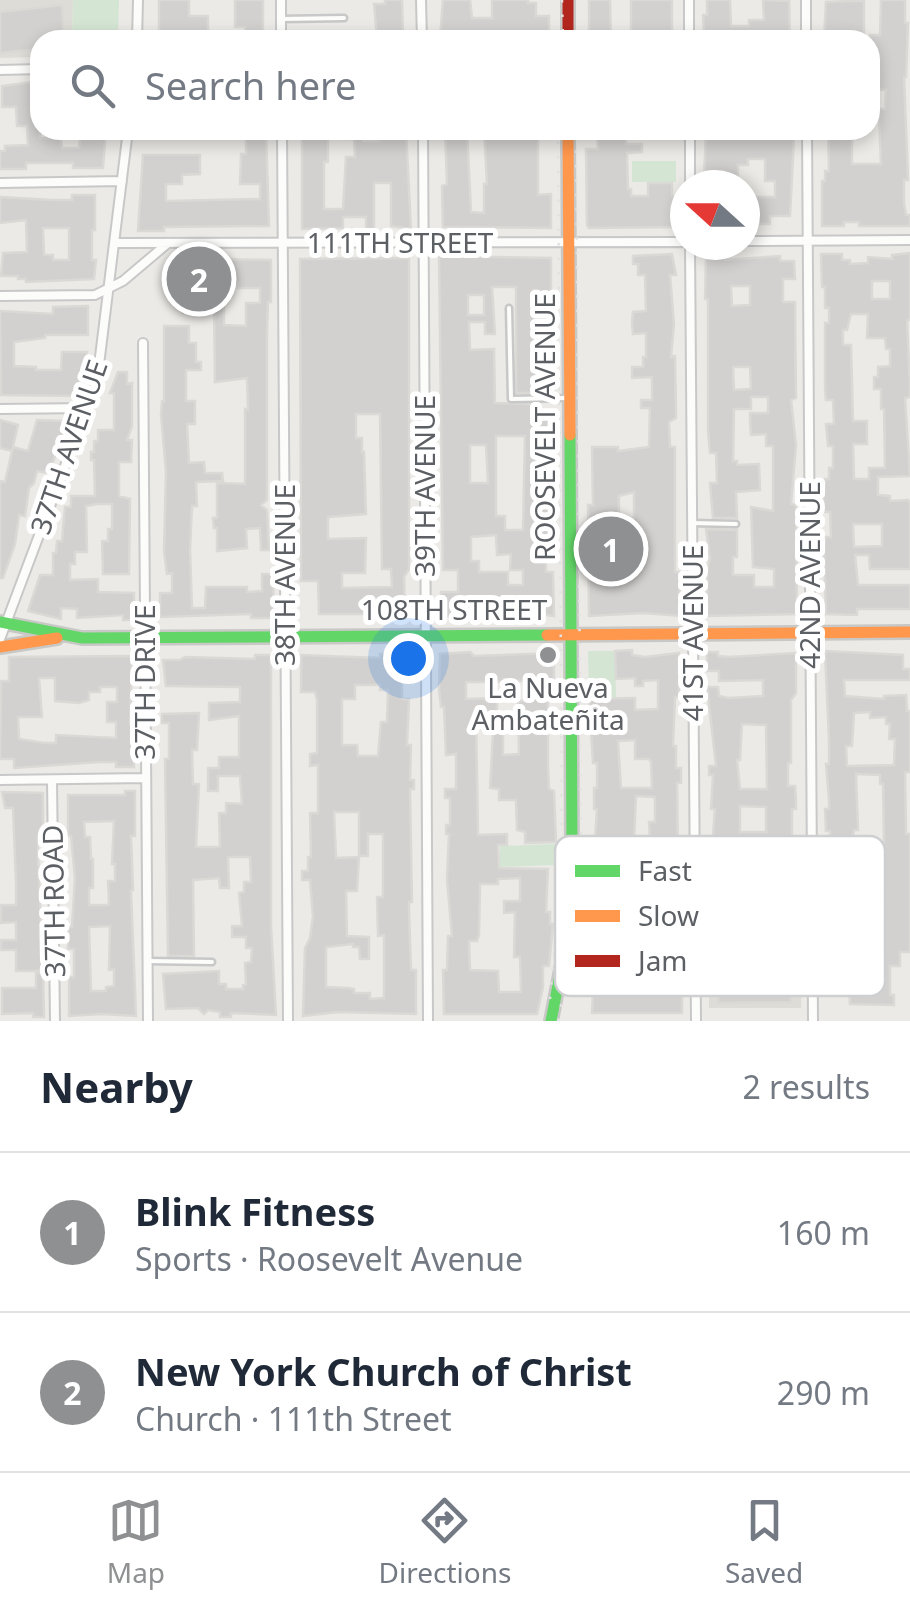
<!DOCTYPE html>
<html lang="en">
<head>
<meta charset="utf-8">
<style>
  body { margin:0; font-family:"Noto Sans",sans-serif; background:#f2f2f3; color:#1f2937 }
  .compass { position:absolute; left:670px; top:170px; width:90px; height:90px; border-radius:50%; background:#fff; box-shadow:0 5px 15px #0003; rotate:291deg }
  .you { position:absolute; left:408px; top:658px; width:35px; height:35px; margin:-25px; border:8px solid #fff; border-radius:50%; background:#1a73e8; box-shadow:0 0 0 15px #1a73e833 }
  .badge { display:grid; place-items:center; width:65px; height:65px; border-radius:50%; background:#8e9091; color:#fff; font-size:32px; font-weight:700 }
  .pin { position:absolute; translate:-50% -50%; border:5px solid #fff; box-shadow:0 2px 10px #0006 }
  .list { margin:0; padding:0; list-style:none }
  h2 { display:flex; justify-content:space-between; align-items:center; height:130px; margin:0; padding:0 40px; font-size:42px }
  h2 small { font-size:32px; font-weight:400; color:#747a83 }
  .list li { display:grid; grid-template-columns:65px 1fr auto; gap:30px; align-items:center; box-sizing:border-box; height:160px; padding:0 40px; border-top:2px solid #e0e1e3 }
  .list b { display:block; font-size:38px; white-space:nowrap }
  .list p { margin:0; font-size:32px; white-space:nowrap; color:#747a83 }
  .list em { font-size:32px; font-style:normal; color:#747a83 }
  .icon { flex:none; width:55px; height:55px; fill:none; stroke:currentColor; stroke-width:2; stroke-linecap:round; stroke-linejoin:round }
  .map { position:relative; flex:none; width:910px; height:1021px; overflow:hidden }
  .search { position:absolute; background:#fff; box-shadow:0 5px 15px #0003; left:30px; right:30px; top:30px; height:110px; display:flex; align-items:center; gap:25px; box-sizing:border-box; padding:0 35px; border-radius:30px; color:#747a83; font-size:38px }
  .sheet { height:450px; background:#fff }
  nav { display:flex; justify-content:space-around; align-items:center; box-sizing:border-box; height:140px; border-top:2px solid #e0e1e3; background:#fff; font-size:28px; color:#747a83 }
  nav a { display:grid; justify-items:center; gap:5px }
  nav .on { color:#8e9091 }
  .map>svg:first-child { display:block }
  .education { fill:#dedcd6 }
  .green { fill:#d4e6d3 }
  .building { fill:#d2d1cf; stroke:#dad9d6; stroke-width:2.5; fill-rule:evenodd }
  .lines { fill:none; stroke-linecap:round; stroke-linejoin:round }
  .lane-casing { stroke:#c8c8c8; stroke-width:9 }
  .street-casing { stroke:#c8c8c8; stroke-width:12 }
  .fast-casing { stroke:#c8c8c7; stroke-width:16 }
  .slow-casing { stroke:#c8c8c7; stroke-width:16 }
  .jam-casing { stroke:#c8c8c7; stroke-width:16 }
  .lane { stroke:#fcfcfb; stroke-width:4 }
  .street { stroke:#fcfcfb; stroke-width:8 }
  .fast { stroke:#63d668; stroke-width:11 }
  .slow { stroke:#ff974d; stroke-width:11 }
  .jam { stroke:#b3261e; stroke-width:11 }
  .rail { stroke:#e2e2e2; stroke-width:2.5; stroke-dasharray:2.5 12; stroke-linecap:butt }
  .poi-dot { fill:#8e9091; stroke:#fff; stroke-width:4 }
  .labels { text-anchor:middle; stroke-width:10; stroke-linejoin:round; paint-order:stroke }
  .street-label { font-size:28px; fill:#5c5f63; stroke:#fff }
  .poi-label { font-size:28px; fill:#5c5f63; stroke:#fff }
  .key { fill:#fff; stroke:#cecfd0; stroke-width:2.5 }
  .key-label { font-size:28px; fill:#5c5f63 }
</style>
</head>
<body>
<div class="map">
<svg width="910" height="1021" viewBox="0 0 910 1021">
  <rect width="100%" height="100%" fill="#ebeae6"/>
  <path class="education" d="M0,0H73L72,40H40V57L0,58Z
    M804,880L801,1008H709V884Z"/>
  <path class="green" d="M73,0H119L118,40H72Z
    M632,161H676V182H632Z
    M588,651H615L616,697L589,699Z
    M555,844V865L499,867L500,846Z"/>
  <path class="building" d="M159,0H189V16H208V38L159,37Z
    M235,0H263V40H245V27H235Z
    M385,0H402L403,36L377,37L374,4H385Z
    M443,0H470L472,18H492V0H528V3H536V16H549V40L440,37Z
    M589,0H610L611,40H589Z
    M631,0H672V40L631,36Z
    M707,0H730L731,26H749V20H764L763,0L789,1L790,40H768V34H748V40H733V34L704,35L703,15H707Z
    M881,0H905V23H908L906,77H904L908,180H904V204L906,215H910V226H859V222H844V226H822V181H825V171H829L828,130H852V164H881L879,118H870V109H885L886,90L870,89V80H879V56H870V35H880Z
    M851,1H864V40H824L826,2Z
    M62,5L64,40H40V49L0,53V12Z
    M33,82V86H40V138L61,139L62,148H79L81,130H106L103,168H73V163H26V169H0V151H5V146L28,145L27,126H17L16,107H2V86Z
    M241,130H266L269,226L164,227V231H138L143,155H200V174L182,175V184H166V201L260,199V184H240L241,154H246V138H241Z
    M302,130H328V162H324V209H343L346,157H355L354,139H344V130L363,131V141H379V130H406L411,229L391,226V183H374V229H366V217H343V228L302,229Z
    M445,130H467L471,212L484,213V184H487L484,130H538V195L551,194V228L443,227L442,186L447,184Z
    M597,130H626V144H642V152L627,153L628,189H631V196H648V183H672V196H676L678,227L589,228L587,225L586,149H598Z
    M706,130H748V137H794L790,216H770V224H751V197H775V181H765V159H748V165H738V185H712V180H704Z
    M72,195H95V230H92V260H96L94,279L26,282V279H18V276H1L3,253L27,252L26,220L0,223V197L52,200H72ZM43,228H69V260H53V255H44Z
    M910,253V320H907L910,388V397L905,398L910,476L878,477V495L890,496V501L908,500L910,503V569H870L869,555H855L858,585H910V609H857V615L826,614L824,550L825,537H831L830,512H823V502L825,479H829V468H833V446H828L826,424H834L833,400H826L825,388V323H829V308H825V287H822L821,254H842V260H850V264L868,263V257L892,259V255ZM872,281H890V299H872ZM851,314H868L867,338H885L886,349H890V366L878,367V377H874V389H881V409H884L885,468H869V479H854L853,444H867V421H853L851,345H843V330H847ZM853,524H882V546L854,547Z
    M672,254L676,275H670L674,324L671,357L675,356L676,411V418L669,422L670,447H675V572H679L680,616L644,613L589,616L588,505H593L592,447H618V451L649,447L650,408H641V400H652V377L632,378V367H643V357H646V333L633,334L632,323L633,312L646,311L645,275H638V264H633V256ZM634,492V518H619V496Z
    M716,254L725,255V260L780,256V261H794L795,279H783V302H795L796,398L791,400L796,445L791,504L796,505L797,614L707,616V571L710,558L706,529L737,530V557H733V575H754V587H774V569L753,567L751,507L773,511V446H766V434L751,435L750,421V413H768V397H751V409H734L733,461H737V465L759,464L760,490L736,492L737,518H713L710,483H717L716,453H710L708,431V299H705L706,258H716ZM731,286H750V305L732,306ZM733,367H750L751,389L734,390Z
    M439,256L551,258V300L543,301L545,393H516V287H492L495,334H485V322H469L470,350L494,349L495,403L534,404V414H548L549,538H553V549H546V572H553L554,616L533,613L442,617L441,592H458V570H443ZM468,295H484V315H468ZM496,436H525L523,530H505V516H496ZM470,445H486L488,483H470ZM496,535L497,555L511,554L510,570H523V585H508V572H479V561H471V537Z
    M409,258V569L404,577L405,614H319L318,581H301L300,259ZM356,414H380L382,569H391L392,587L342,588V573H365L366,538L328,539V517L366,514L364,452H362V438H356Z
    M192,259L271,260V302H268L267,334V500L261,505L267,510L269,550H261L260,528L246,529L247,548L217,551V528H214L213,518H217V483L245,484V409L248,410L247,378L215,382L214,304H224V325L246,326V303H260V288H238V283H212V308H201V313H183L182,293H187V264H192Z
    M88,306V335H45V338L14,342V366L36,367V370H61L62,352H87L78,396L1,395L0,311L53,314V307Z
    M164,326H189V343H196V362H201V370H186V401H195V424H187L189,463L204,462L205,473H222L223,481L196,482L197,506H192L190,551L192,608H205L206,587H247V592L262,591V574H273L274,618H251V614L160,617V593H172V573L167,574L164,551L166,472L161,414L162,401H164Z
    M118,372H127V384L132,383V426L127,440H132L131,462H119V496L130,499L129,574H103L102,541H108V529H112V504H97L86,506L87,552H75V564H70V580L98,579V592L134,593V620H123V615L77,618V609L61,608V619L28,611L40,575H53V553H56L57,541H62L65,507H71V496H95L94,460H91V452H94V441H98V430H114V393H110Z
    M0,420L18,425L12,451L0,448Z
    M37,420L65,421L64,427L71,428L69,435L63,434L49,473L37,471L34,483L29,488L25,516L19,515L15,544L3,578H0V481L5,482L13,447L28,451Z
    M632,650V655L645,657L679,653V697H675L673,746H676V768H681V783H677L678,853H675V864L676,888H679L678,958L682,978V1013H592L596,924L591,878H596L594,854L597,809H594V788H597V763H593L589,699L635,698V710L658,709V680L643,681V686H635V678L616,679L615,651ZM635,740V759H649L651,762L652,788H621L618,741ZM636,796L655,797V822H649L650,842H653L656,851V867H651L652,890H624V857H619L620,842H634ZM620,900H637V935H620L617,910H620Z
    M825,651L903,655V669H910V680H844L845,696L884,699V696L906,695L907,711H910V772H905L906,834H910V952H900V966H890V995H894V1005L850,1004L849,988L873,987L872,966L827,967L830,898L827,877L830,854V831H826L825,809H829V800L826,764H829V740ZM870,712V718L886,717V724H890L889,739H895L894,765L847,766L846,746H852L854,713ZM856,774L880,775V784H883L885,899L876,900L855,901L852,842L854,830H858ZM864,921H885V949H865Z
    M470,652L474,656L554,653V698H548V765L549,789L554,791L556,842L525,843V832L517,830L516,800H499V789L490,788L493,732H503V755L519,754L518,702L531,698L532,682L504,679V682H466V699L497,698V718H476L478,835L507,834V845H498L499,868L548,869L546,912H550V924H553L549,966H543V987L537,1014H444L443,970H447L448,936H452L447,879L449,834H446V825H450V798H445V789H456V754L446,755L444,707H441L439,689L440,654ZM520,878V901H504V913L515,912L514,957H520L521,992H499L498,971L470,970L469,941H477L479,935L480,884H498V879Z
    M707,652H718V656L729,657L796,653V693L791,700V763H788V786H795L796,800V809H792V916H789V948H775V967H790L791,1002L718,1003L717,905H727V897H733V888L768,887V868H771L770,853L743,854V864H738L735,877L713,876L710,873L715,809H711L713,775H709V766H716L707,687H718L719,696L728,698L763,696V680L719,681V671H707ZM742,724L766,725L767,789H740L737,760H740ZM740,806L766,807V832H740ZM743,917H765L766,960L744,959Z
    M414,653L412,679H402V699H409L407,745H411L410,780H414V789H410L412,902H409V912L411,970H416V1014L338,1012L303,1016L305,948L310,938L313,916L310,880H302V871H308V857H311L310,813H318V765L310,766V754L317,753V700L315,692H301V655L380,658V654ZM355,685H380V690H388L387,722H381L378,756H358L357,745H342V699H355ZM334,812H359V856H368V834H383V897H377L378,936L384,935V998L370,999V993H354V989L348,988L326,987V947L353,944V947H359L360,959H369V937L347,936L346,891H357L359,857L336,858Z
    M255,655H271V926L276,1015L231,1013V1017H220V1012L208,1010L204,1014L198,1008L166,1009L163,974L219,971V984H226V989H243V985L246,984L245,963L251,962L252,948H246V937H232V926H242L239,893L244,892V882H251L250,857H228L229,888H220L219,878L193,880L194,956H168L165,759H169V723H162V714L199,713L197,750H192L193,784H199L196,847H220L219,813H226V803L242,804L240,776H218V791H208V768H219V757H239V716L209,720V703L240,702V687L166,686L163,660H180L185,657L255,659Z
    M132,656L130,724H134V767H116V762H100L14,768V759H0L1,681H9V657ZM39,678H55V701L79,703L89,700V692H100V687H117V702H107V722H116V738L56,735V743H44L19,739L18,717H42Z
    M125,791H135V836H131L133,890L131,891L136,1016L102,1014L69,1016V977H74V949H68V927H72L75,878L71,836H68V795H125ZM114,821L112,864H115V881H108L109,905H89V888H93V859H91L90,837H85L84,822ZM110,926L109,970L114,969V986L106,987V991H91L89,927Z
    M2,792L43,793V836L38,837V857L43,971H16V950H1V940H16V922L1,923V905H16V881L13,808H5Z
    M36,973H43L44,1017H33V1013L2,1014V988H36Z"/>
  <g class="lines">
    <defs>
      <path id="lane" d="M281,19L344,18
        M509,308L511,399L565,398
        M692,523L736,524
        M147,961L212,962"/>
      <path id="street" d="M281,0V40
        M421,0L422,40
        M689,0V40
        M806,0V40
        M137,40L138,0
        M0,70L40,69
        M282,130L288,1021
        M423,130L428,1021
        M690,130V185
        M807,130L813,1021
        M0,183L122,181
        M745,241L910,240
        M115,243L685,242
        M690,245L696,1021
        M0,296L95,295L123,281L168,243
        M143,343L148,1021
        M0,409L88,408
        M0,639L97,381L128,130
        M0,780L145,778
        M52,780L55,1021"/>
      <path id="fast" d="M0,622L82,638L547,635
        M551,1021L567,939L572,859L570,435"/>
      <path id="slow" d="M568,130L570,435
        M547,635L910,632
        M0,647L57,638"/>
      <path id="jam" d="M568,0V40"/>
    </defs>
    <use href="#lane" class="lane-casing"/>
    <use href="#street" class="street-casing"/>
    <use href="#fast" class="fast-casing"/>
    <use href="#slow" class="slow-casing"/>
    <use href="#jam" class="jam-casing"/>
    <use href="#lane" class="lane"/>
    <use href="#street" class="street"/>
    <use href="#fast" class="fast"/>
    <use href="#slow" class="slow"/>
    <use href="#jam" class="jam"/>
    <path class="rail" d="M562,0L563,40
      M550,999L562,874L558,130
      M558,1021L576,927L581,839L576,130"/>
  </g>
  <circle class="poi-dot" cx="548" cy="655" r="10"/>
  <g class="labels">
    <g class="street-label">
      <text x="400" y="253">111TH STREET</text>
      <text transform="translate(545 427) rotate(-90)" y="10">ROOSEVELT AVENUE</text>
      <text transform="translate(69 447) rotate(-71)" y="10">37TH AVENUE</text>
      <text transform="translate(425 486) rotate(-90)" y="10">39TH AVENUE</text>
      <text transform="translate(285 575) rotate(-90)" y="10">38TH AVENUE</text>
      <text transform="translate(810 575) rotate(-90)" y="10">42ND AVENUE</text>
      <text x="454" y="620">108TH STREET</text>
      <text transform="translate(693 633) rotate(-90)" y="10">41ST AVENUE</text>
      <text transform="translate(145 682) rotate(-90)" y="10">37TH DRIVE</text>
      <text transform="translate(54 901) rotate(-91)" y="10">37TH ROAD</text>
    </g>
    <g class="poi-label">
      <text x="548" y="698">La Nueva<tspan x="548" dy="32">Ambateñita</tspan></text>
    </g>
  </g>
  <rect x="555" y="836" width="330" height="160" rx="15" class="key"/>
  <rect x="575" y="865" width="45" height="12" fill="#63d668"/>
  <rect x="575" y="910" width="45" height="12" fill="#ff974d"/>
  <rect x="575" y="955" width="45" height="12" fill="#b3261e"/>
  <g class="key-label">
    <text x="638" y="881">Fast</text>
    <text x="638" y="926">Slow</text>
    <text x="638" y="971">Jam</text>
  </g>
</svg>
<svg class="compass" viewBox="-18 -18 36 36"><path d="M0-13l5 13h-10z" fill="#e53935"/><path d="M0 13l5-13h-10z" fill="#747a83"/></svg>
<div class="you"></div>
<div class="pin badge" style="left:611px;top:549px">1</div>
<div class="pin badge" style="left:199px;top:279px">2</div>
<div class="search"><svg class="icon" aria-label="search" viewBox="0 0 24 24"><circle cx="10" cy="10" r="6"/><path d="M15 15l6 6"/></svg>Search here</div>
</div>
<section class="sheet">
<h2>Nearby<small>2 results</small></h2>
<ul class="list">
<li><span class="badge">1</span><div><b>Blink Fitness</b><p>Sports · Roosevelt Avenue</p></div><em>160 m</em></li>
<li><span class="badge">2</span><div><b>New York Church of Christ</b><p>Church · 111th Street</p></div><em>290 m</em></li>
</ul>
</section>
<nav>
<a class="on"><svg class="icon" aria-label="map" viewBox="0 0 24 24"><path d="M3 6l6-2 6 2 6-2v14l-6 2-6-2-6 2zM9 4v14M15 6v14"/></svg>Map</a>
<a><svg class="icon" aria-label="directions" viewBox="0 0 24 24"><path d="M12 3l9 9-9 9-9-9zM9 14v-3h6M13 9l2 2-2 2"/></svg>Directions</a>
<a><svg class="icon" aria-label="saved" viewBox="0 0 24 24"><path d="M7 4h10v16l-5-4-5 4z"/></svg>Saved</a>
</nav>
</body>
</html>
